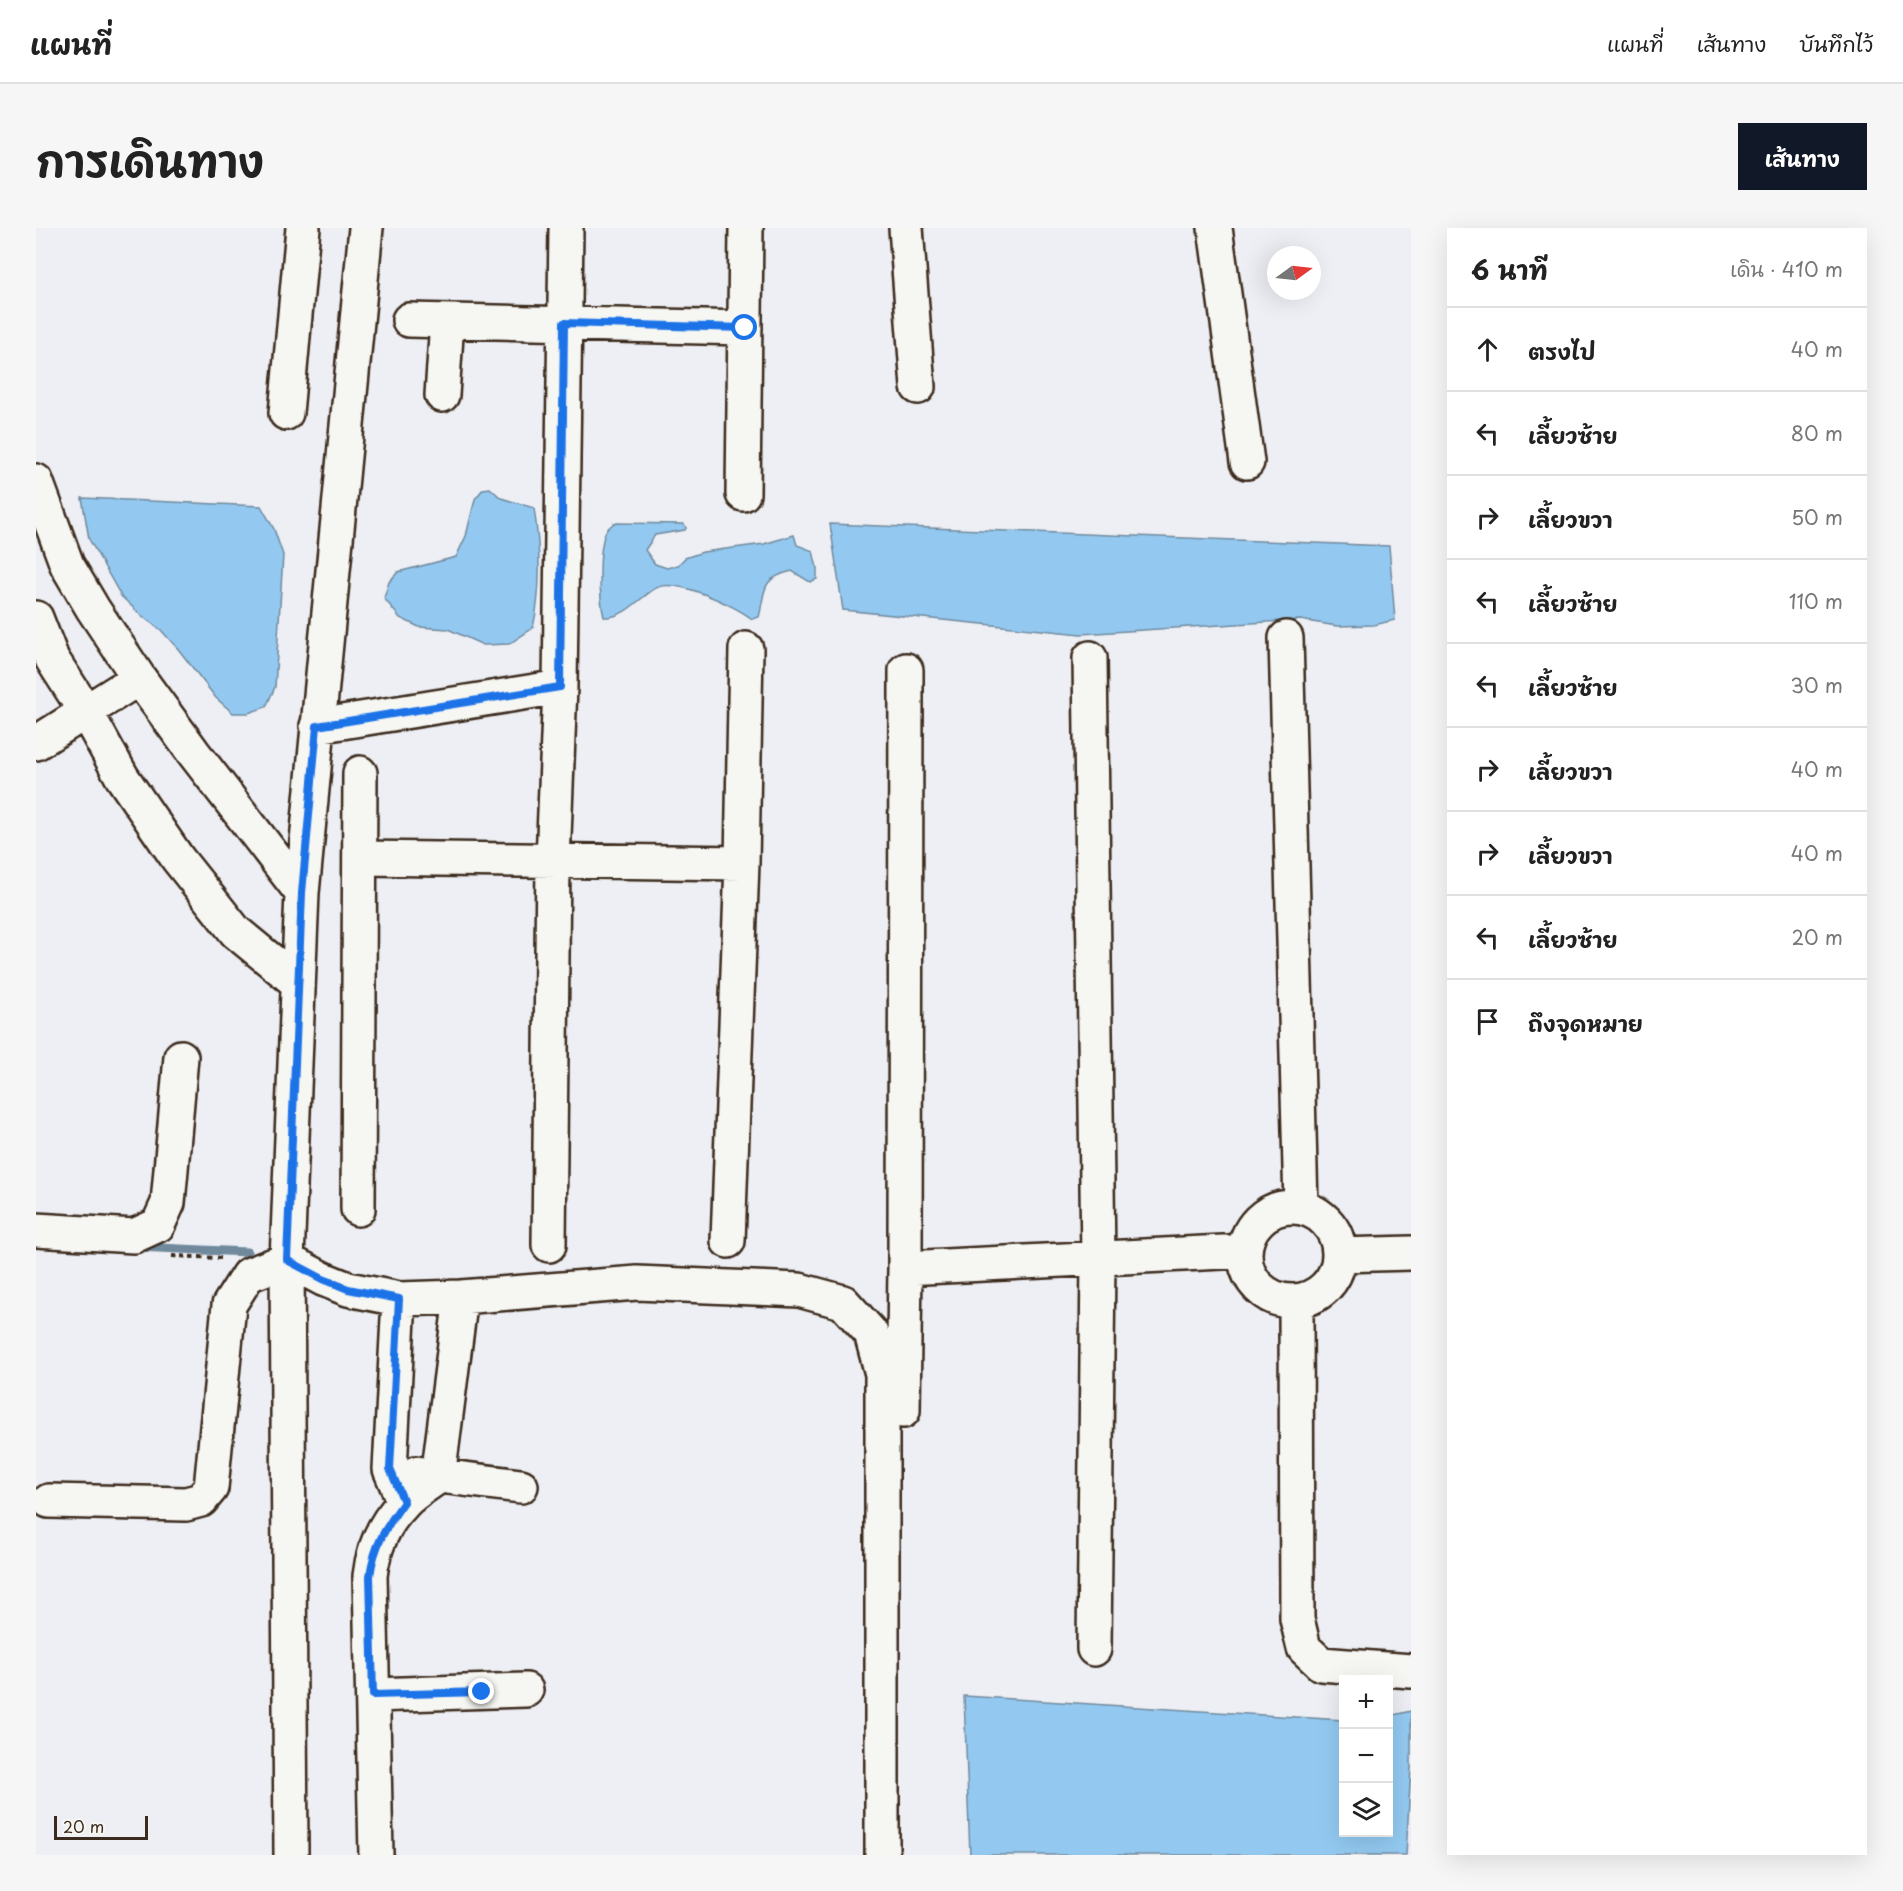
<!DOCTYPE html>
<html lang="th">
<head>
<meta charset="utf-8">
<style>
  body { margin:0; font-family:"Playpen Sans","Playpen Sans Thai",sans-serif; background:#f6f6f6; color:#222 }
  .controls { position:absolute; right:18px; bottom:18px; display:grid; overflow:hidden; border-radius:0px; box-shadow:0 6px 24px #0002 }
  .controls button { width:54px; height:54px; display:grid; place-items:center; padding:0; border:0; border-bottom:2px solid #e0e0e0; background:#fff; color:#222; font:30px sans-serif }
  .compass { position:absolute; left:1231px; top:18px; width:54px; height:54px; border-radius:50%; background:#fff; box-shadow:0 6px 24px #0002; rotate:75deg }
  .scale { position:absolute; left:18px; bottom:15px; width:94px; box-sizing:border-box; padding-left:6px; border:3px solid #3b2a1e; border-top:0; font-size:16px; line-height:21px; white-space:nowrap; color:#3b2a1e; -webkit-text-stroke:4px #f6f6f2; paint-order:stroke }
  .stop { position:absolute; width:18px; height:18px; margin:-14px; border:4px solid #1a73e8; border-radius:50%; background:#fff }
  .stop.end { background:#1a73e8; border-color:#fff; box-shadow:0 2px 6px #0008 }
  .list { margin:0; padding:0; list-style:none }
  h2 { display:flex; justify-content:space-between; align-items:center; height:78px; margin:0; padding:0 24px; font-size:26px }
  h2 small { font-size:20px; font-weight:400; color:#767676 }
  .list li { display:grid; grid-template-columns:39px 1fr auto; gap:18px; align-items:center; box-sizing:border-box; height:84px; padding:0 24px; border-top:2px solid #e0e0e0 }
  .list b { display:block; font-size:22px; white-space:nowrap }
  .list em { font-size:20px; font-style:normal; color:#767676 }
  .icon { flex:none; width:33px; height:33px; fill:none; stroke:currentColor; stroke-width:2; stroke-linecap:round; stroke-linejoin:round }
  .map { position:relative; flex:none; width:1375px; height:1627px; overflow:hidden; border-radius:0px }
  header { display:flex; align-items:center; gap:36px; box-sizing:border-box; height:84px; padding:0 30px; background:#fff; border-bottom:2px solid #e0e0e0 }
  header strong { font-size:28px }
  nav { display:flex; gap:33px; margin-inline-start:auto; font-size:21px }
  .intro { display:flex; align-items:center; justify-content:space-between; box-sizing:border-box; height:144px; padding:0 36px }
  h1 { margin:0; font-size:42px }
  .button { padding:15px 27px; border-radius:0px; background:#111827; color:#fff; font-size:21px; font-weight:700 }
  main { display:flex; gap:36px; padding:0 36px }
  aside { flex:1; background:#fff; border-radius:0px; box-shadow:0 6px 24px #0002 }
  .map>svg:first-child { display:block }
  .water { fill:#93c9f1; stroke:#70899d; stroke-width:1.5 }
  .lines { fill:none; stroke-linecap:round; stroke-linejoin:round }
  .stream { stroke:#70899d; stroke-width:9 }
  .minor-casing { stroke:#3b2a1e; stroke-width:38 }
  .path { stroke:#3b2a1e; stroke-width:4; stroke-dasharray:4.5 4.5; stroke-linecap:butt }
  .minor { stroke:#f6f6f2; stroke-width:33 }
  .route { stroke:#1a73e8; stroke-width:8 }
</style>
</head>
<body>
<header>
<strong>แผนที่</strong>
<nav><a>แผนที่</a><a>เส้นทาง</a><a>บันทึกไว้</a></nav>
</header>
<div class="intro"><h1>การเดินทาง</h1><a class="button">เส้นทาง</a></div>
<main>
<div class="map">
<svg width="1375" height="1627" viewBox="0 0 1375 1627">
  <rect width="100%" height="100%" fill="#edeff4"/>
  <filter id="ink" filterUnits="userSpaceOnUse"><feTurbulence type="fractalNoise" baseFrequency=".0167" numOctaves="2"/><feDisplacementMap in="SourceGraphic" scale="12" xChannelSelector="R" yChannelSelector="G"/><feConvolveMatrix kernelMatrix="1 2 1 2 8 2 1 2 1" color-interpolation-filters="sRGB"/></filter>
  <g filter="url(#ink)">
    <path class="water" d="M454,260L465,270L498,280C504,321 506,359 497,400L473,416L447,417L412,401L383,399L364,390L348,370L353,354L362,344L420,329L430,308L439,271L447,261Z
      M46,270L225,278L238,301L247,327L239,459L230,479L212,485H197L180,470L143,422L125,402L107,389L85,368L53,311Z
      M578,295L648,296L650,300L649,302L619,307L609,322L619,336L631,340L642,337L649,330L667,324L728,316L758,307L761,317L777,323L781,340V351L774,354L756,343C723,351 730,363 723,389L716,391C700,378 639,349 620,360C604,369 588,391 568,389C563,369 562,325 569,305C570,301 575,298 578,295Z
      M794,296L1353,318L1359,392L1338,397L1301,398L1264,392L1045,406L807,382Z
      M928,1468L1307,1492L1308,1604H1352L1353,1488L1375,1483V1539L1370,1627H934Z"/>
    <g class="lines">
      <path class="stream" d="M100,1019L211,1024"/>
      <defs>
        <path id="minor" d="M870,0L882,159
          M1179,0L1211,234
          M373,92L709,100
          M406,167L411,93
          M250,185L267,0
          M0,253L31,337L57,381L103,450L157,524L266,665
          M707,266L710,0
          M0,390L16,431L50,484L86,549L142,631L200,704L262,755
          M1250,410L1265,978
          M1054,430L1062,1031L1058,1421
          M870,442L869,1040L1207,1023
          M281,498L524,459
          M0,515L103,450
          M324,630L706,635
          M1209 1026a47 47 0 1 1 94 0a47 47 0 1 1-94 0Z
          M322,981L324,545
          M0,1002L98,1008L122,997L132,975L145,829
          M692,1013L706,635L710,421
          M513,1017L517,633L524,459L530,0
          M1303,1027L1375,1025
          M363,1071L354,1241L368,1274
          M1260,1075L1261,1391L1268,1420L1285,1436L1375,1443
          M867,1183L869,1040
          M380,1245L485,1258
          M13,1273L150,1276L165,1272L175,1260L193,1077L212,1047L251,1032L287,1051L312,1061L363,1071L425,1069L601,1055L763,1062L807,1074L835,1105L846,1146V1627
          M337,1467L490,1462
          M255,1627L251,1032L266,665L330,0
          M340,1627L334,1348C337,1321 348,1295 368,1275C377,1265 391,1257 402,1249L425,1069"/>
      </defs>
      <use href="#minor" class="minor-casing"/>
      <path class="path" d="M136,1028L185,1030"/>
      <use href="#minor" class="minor"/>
    </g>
  </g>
  <g class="lines" filter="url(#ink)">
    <path class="route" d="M446,1464L337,1467L334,1348C338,1317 350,1299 368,1274L354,1241L363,1071L312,1061L287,1051L251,1032L266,665L281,498L524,459L528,95L709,100"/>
  </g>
</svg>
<div class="controls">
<button>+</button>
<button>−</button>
<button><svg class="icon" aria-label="layers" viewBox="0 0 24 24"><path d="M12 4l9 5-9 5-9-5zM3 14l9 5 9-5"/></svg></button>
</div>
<svg class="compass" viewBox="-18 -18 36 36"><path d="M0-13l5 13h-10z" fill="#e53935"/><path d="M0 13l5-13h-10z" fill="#767676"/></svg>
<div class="scale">20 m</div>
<div class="stop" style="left:709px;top:100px"></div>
<div class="stop end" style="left:446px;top:1464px"></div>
</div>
<aside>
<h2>6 นาที<small>เดิน · 410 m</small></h2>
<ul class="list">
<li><svg class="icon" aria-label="ahead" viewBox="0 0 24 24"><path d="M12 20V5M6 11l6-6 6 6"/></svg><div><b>ตรงไป</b></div><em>40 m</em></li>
<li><svg class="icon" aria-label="left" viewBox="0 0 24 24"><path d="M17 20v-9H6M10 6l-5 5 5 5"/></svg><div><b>เลี้ยวซ้าย</b></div><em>80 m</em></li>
<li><svg class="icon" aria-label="right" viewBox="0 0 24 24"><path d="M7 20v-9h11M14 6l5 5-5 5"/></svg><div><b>เลี้ยวขวา</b></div><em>50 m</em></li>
<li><svg class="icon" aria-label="left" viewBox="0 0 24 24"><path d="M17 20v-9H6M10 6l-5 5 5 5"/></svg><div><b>เลี้ยวซ้าย</b></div><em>110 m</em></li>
<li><svg class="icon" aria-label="left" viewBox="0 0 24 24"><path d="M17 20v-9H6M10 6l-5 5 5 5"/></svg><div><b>เลี้ยวซ้าย</b></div><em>30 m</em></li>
<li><svg class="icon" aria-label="right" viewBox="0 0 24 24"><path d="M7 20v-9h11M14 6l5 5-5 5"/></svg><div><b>เลี้ยวขวา</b></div><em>40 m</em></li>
<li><svg class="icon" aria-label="right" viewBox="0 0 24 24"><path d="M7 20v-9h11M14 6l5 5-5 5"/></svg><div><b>เลี้ยวขวา</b></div><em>40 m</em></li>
<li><svg class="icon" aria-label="left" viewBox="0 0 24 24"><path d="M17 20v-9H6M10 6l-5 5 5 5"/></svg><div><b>เลี้ยวซ้าย</b></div><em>20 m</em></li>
<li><svg class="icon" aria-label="arrive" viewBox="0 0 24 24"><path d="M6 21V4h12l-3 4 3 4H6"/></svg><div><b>ถึงจุดหมาย</b></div></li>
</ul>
</aside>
</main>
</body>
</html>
